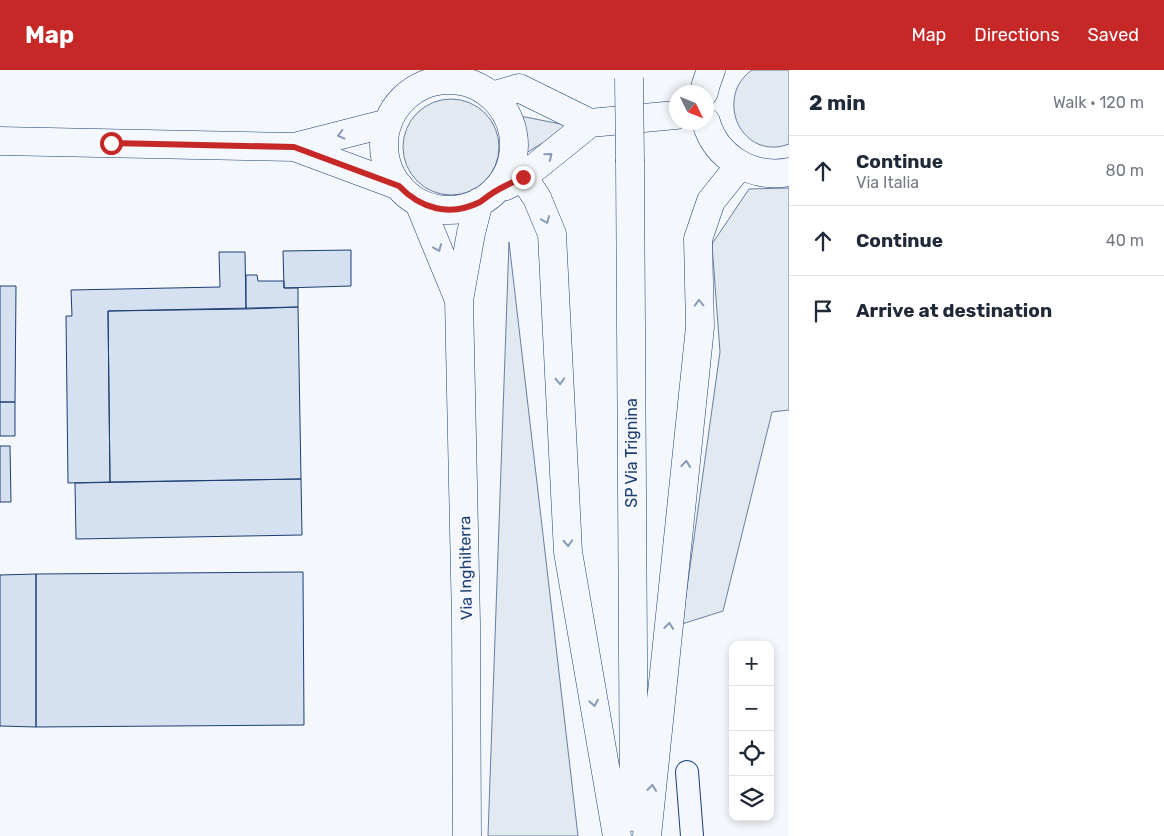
<!DOCTYPE html>
<html lang="en">
<head>
<meta charset="utf-8">
<style>
  body { margin:0; font-family:Rubik,sans-serif; background:#f2f2f3; color:#1f2937 }
  .controls { position:absolute; right:15px; bottom:15px; display:grid; overflow:hidden; border-radius:10px; box-shadow:0 2px 8px #0003 }
  .controls button { width:45px; height:45px; display:grid; place-items:center; padding:0; border:0; border-bottom:1px solid #e0e1e3; background:#fff; color:#1f2937; font:25px sans-serif }
  .compass { position:absolute; left:669px; top:15px; width:45px; height:45px; border-radius:50%; background:#fff; box-shadow:0 2px 8px #0003; rotate:133deg }
  .stop { position:absolute; width:15px; height:15px; margin:-11px; border:4px solid #c62828; border-radius:50%; background:#fff }
  .stop.end { background:#c62828; border-color:#fff; box-shadow:0 1px 5px #0008 }
  .list { margin:0; padding:0; list-style:none }
  h2 { display:flex; justify-content:space-between; align-items:center; height:65px; margin:0; padding:0 20px; font-size:21px }
  h2 small { font-size:16px; font-weight:400; color:#747a83 }
  .list li { display:grid; grid-template-columns:32px 1fr auto; gap:15px; align-items:center; box-sizing:border-box; height:70px; padding:0 20px; border-top:1px solid #e0e1e3 }
  .list b { display:block; font-size:19px; white-space:nowrap }
  .list p { margin:0; font-size:16px; white-space:nowrap; color:#747a83 }
  .list em { font-size:16px; font-style:normal; color:#747a83 }
  .icon { flex:none; width:28px; height:28px; fill:none; stroke:currentColor; stroke-width:2; stroke-linecap:round; stroke-linejoin:round }
  .map { position:relative; flex:none; width:789px; height:766px; overflow:hidden }
  header { display:flex; align-items:center; gap:30px; box-sizing:border-box; height:70px; padding:0 25px; background:#c62828; color:#fff }
  header strong { font-size:24px }
  nav { display:flex; gap:28px; margin-inline-start:auto; font-size:18px }
  main { display:flex }
  aside { flex:1; background:#fff }
  .map>svg:first-child { display:block }
  .green { fill:#e3e9f0; stroke:#687fa3 }
  .building { fill:#d5e0f0; stroke:#1d3f73 }
  .lines { fill:none; stroke-linecap:round; stroke-linejoin:round }
  .street-casing { stroke:#1d3f73; stroke-width:24 }
  .secondary-casing { stroke:#1d3f73; stroke-width:29 }
  .street { stroke:#f4f7fb; stroke-width:22 }
  .secondary { stroke:#f4f7fb; stroke-width:28 }
  .secondary-bridge-casing { stroke:#1d3f73; stroke-width:29; stroke-linecap:butt }
  .secondary-bridge { stroke:#f4f7fb; stroke-width:28 }
  .oneway { stroke:#889bb7 }
  .route { stroke:#c62828; stroke-width:6 }
  .labels { text-anchor:middle; stroke-width:4; stroke-linejoin:round; paint-order:stroke }
  .street-label { font-size:16px; fill:#1d3f73; stroke:#f4f7fb }
</style>
</head>
<body>
<header>
<strong>Map</strong>
<nav><a>Map</a><a>Directions</a><a>Saved</a></nav>
</header>
<main>
<div class="map">
<svg width="789" height="766" viewBox="0 0 789 766">
  <rect width="100%" height="100%" fill="#f4f7fb"/>
  <path class="green" d="M752,0H789V74C753,88 724,52 737,18C740,11 746,4 752,0Z
    M403 77a48 48 0 1 1 96 0a48 48 0 1 1-96 0Z
    M520,46L571,56L526,83Z
    M789,118V340L772,342L723,541L682,554L720,282L712,174L749,119Z
    M509,172L578,766H488Z"/>
  <path class="building" d="M351,180V216L284,218L283,181Z
    M219,182H245L246,239L108,241L110,412L68,413L66,246H72L71,220L220,217Z
    M246,205H257L258,211H284V218H298V237L246,239Z
    M0,216H16L15,332H0Z
    M298,237L301,409L110,412L108,241Z
    M0,332H15V366H0Z
    M0,376H10L11,432H0Z
    M301,409L302,465L76,469L75,413Z
    M303,502L304,655L36,657V504Z
    M36,504V657L0,656V505Z"/>
  <g class="lines">
    <defs>
      <path id="street" d="M687,702L692,766"/>
      <path id="secondary" d="M384 75a65 65 0 1 1 130 0a65 65 0 1 1-130 0Z
        M704,22L706,14L711,0
        M492,26L519,18L590,53L676,45
        M706,52C716,88 753,109 789,102
        M0,71L294,77L388,53
        M294,77L399,116
        M630,92L634,747
        M523,107L537,128L552,164L568,482L617,766
        M506,116L523,107L590,53
        M419,133L459,230
        M467,766L466,552L459,230L471,163L479,132
        M647,766L700,257L698,169L711,131L740,95"/>
    </defs>
    <use href="#street" class="street-casing"/>
    <use href="#secondary" class="secondary-casing"/>
    <use href="#street" class="street"/>
    <use href="#secondary" class="secondary"/>
    <defs>
      <path id="secondary-bridge" d="M629,8L630,92"/>
    </defs>
    <use href="#secondary-bridge" class="secondary-bridge-casing"/>
    <use href="#secondary-bridge" class="secondary-bridge"/>
  </g>
  <defs><path id="oneway-chevron" d="M-2-3.5L2.5 0L-2 3.5" fill="none" stroke-width="1.6" stroke-linecap="round" stroke-linejoin="round" transform="scale(1.25)"/></defs>
  <g class="oneway">
    <use href="#oneway-chevron" transform="translate(341 65) rotate(166)"/>
    <use href="#oneway-chevron" transform="translate(549 86) rotate(-39)"/>
    <use href="#oneway-chevron" transform="translate(546 150) rotate(67)"/>
    <use href="#oneway-chevron" transform="translate(438 178) rotate(68)"/>
    <use href="#oneway-chevron" transform="translate(699 233) rotate(-92)"/>
    <use href="#oneway-chevron" transform="translate(560 311) rotate(87)"/>
    <use href="#oneway-chevron" transform="translate(686 394) rotate(-84)"/>
    <use href="#oneway-chevron" transform="translate(568 473) rotate(87)"/>
    <use href="#oneway-chevron" transform="translate(669 556) rotate(-84)"/>
    <use href="#oneway-chevron" transform="translate(594 633) rotate(80)"/>
    <use href="#oneway-chevron" transform="translate(652 718) rotate(-84)"/>
  </g>
  <g class="lines">
    <path class="route" d="M111,73L294,77L399,116C421,139 450,147 480,132C485,129 490,124 496,121C504,116 514,112 523,107"/>
  </g>
  <g class="labels">
    <g class="street-label">
      <text transform="translate(631 383) rotate(-90)" y="6">SP Via Trignina</text>
      <text transform="translate(465 498) rotate(-91)" y="6">Via Inghilterra</text>
    </g>
  </g>
</svg>
<div class="controls">
<button>+</button>
<button>−</button>
<button><svg class="icon" aria-label="locate" viewBox="0 0 24 24"><circle cx="12" cy="12" r="6"/><path d="M12 2v4M12 18v4M2 12h4M18 12h4"/></svg></button>
<button><svg class="icon" aria-label="layers" viewBox="0 0 24 24"><path d="M12 4l9 5-9 5-9-5zM3 14l9 5 9-5"/></svg></button>
</div>
<svg class="compass" viewBox="-18 -18 36 36"><path d="M0-13l5 13h-10z" fill="#e53935"/><path d="M0 13l5-13h-10z" fill="#747a83"/></svg>
<div class="stop" style="left:111px;top:73px"></div>
<div class="stop end" style="left:523px;top:107px"></div>
</div>
<aside>
<h2>2 min<small>Walk · 120 m</small></h2>
<ul class="list">
<li><svg class="icon" aria-label="ahead" viewBox="0 0 24 24"><path d="M12 20V5M6 11l6-6 6 6"/></svg><div><b>Continue</b><p>Via Italia</p></div><em>80 m</em></li>
<li><svg class="icon" aria-label="ahead" viewBox="0 0 24 24"><path d="M12 20V5M6 11l6-6 6 6"/></svg><div><b>Continue</b></div><em>40 m</em></li>
<li><svg class="icon" aria-label="arrive" viewBox="0 0 24 24"><path d="M6 21V4h12l-3 4 3 4H6"/></svg><div><b>Arrive at destination</b></div></li>
</ul>
</aside>
</main>
</body>
</html>
